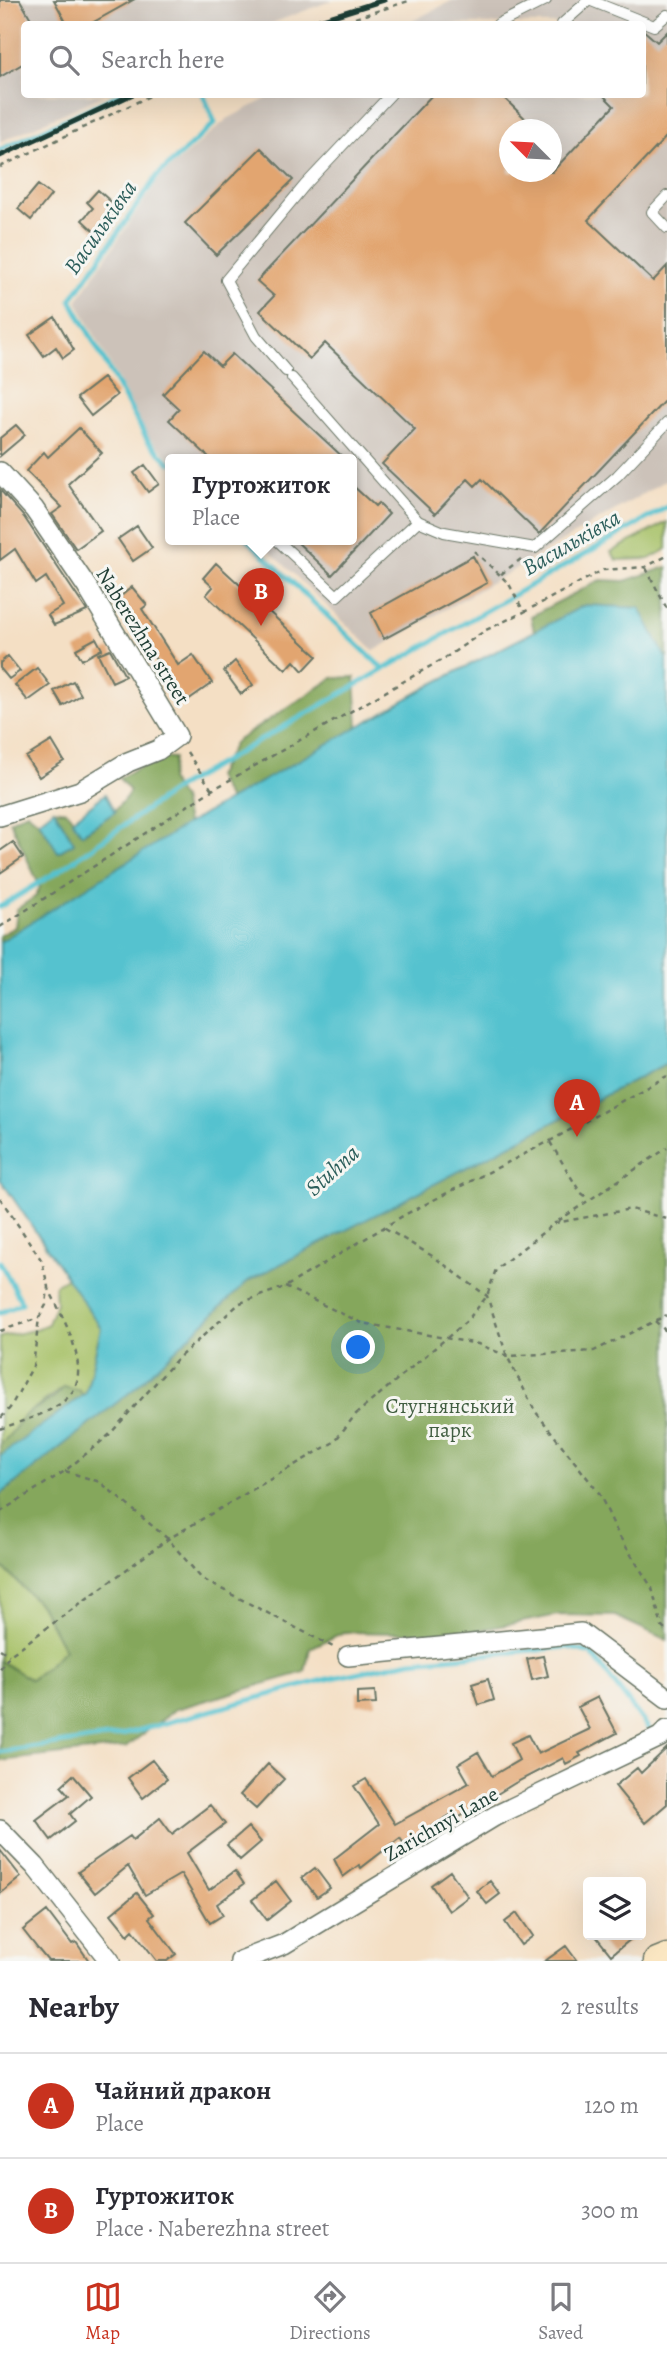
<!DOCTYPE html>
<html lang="en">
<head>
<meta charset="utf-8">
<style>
  body { margin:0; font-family:Alegreya,serif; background:#f2f2f3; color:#2b2b33 }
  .controls { position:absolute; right:21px; bottom:21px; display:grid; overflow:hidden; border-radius:7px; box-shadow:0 7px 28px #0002 }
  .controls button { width:63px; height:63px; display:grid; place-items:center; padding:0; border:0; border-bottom:2px solid #e1e1e2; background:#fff; color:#2b2b33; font:35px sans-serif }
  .compass { position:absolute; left:499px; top:119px; width:63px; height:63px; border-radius:50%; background:#fff; box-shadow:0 7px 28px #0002; rotate:294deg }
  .you { position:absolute; left:359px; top:1348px; width:24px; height:24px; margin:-18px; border:5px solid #fff; border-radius:50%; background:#1a73e8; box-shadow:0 0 0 10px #1a73e833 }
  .badge { display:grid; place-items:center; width:46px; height:46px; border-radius:50%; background:#c8321e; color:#fff; font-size:23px; font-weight:700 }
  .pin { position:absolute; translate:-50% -58px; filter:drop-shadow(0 2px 4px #0008) }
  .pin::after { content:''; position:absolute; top:37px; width:24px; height:21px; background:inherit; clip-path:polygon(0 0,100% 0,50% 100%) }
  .popup { position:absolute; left:165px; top:454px; width:192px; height:91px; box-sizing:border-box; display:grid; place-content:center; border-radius:7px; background:#fff; filter:drop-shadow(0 2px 5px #0005); font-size:23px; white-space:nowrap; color:#7c7c81 }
  .popup b { font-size:26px; color:#2b2b33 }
  .popup::after { content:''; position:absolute; left:50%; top:100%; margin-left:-14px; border:14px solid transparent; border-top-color:#fff }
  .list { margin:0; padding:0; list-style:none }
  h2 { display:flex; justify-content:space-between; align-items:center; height:91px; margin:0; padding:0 28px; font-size:30px }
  h2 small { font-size:23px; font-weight:400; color:#7c7c81 }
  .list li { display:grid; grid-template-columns:46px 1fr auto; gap:21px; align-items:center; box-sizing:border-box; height:105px; padding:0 28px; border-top:2px solid #e1e1e2 }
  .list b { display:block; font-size:26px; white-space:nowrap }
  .list p { margin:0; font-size:23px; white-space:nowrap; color:#7c7c81 }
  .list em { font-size:23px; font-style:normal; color:#7c7c81 }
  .icon { flex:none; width:38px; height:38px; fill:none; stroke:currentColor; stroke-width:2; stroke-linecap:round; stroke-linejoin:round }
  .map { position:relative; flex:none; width:667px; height:1961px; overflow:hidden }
  .search { position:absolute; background:#fff; box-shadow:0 7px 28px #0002; left:21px; right:21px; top:21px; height:77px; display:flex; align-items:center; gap:18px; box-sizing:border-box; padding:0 24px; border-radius:7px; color:#7c7c81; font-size:26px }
  .sheet { height:301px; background:#fff }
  nav { display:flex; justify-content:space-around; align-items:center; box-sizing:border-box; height:98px; border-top:2px solid #e1e1e2; background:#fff; font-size:19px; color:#7c7c81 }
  nav a { display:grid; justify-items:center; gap:4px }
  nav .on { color:#c8321e }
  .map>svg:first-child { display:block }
  .industrial { fill:#ccc2b9; fill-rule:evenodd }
  .green { fill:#a7c167; stroke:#637f4e; stroke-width:2 }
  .forest { fill:#85a75c; stroke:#527248; stroke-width:2 }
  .water { fill:#55c2cf; stroke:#3a8082; stroke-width:2 }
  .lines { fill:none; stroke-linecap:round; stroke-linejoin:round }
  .stream { stroke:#55c2cf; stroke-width:5 }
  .building { fill:#e2a570 }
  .lane-casing { stroke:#6a7666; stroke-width:12 }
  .street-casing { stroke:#6a7666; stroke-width:22 }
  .secondary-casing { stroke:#6a7666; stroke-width:29 }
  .path { stroke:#6a7666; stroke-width:2.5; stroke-dasharray:5 5; stroke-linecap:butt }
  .lane { stroke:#fff; stroke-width:10 }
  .street { stroke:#fff; stroke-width:19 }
  .secondary { stroke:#fbe7c3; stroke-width:26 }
  .rail { stroke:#1f3d34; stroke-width:5 }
  .labels { text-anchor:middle; stroke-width:6; stroke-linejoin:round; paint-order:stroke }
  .street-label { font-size:21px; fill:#1f3d34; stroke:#f6f6f2 }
  .park-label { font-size:21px; fill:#415e41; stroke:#f6f6f2 }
  .water-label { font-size:23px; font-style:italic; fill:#2c5e5b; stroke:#f6f6f2 }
</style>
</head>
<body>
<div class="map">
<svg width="667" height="1961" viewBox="0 0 667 1961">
  <rect width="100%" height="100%" fill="#f6f6f2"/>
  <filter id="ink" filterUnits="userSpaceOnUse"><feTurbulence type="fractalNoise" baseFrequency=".0143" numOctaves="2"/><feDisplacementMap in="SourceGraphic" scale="14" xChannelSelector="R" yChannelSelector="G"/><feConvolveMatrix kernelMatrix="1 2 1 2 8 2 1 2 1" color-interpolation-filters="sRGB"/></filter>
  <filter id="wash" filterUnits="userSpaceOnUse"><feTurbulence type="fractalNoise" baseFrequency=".00686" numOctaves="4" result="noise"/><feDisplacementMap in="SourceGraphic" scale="28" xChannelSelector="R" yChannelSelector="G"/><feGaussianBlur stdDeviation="1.57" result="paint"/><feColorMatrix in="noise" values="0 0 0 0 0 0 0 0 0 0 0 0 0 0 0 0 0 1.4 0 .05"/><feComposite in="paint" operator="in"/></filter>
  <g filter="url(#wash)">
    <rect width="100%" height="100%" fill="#f4dfc4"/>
    <path class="industrial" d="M0,0H333L270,24H24V94L104,95L0,142Z
      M453,0H667V480L374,651L258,540H352V460H173L148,437L77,301L161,176L227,119L274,95L642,94V24H407ZM510,130H552V172H510Z"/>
    <path class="green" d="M667,522V549L649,559L617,560L611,552Z
      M68,1277L101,1328L86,1393L83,1396L64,1387L24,1416L11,1436L0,1444V1337L34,1330L48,1324L56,1303L55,1285Z
      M0,1564L41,1606L65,1650L31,1680L0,1661Z"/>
    <path class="forest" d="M667,567V660L639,608L585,605L534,632L531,616L600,580L625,581Z
      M355,677L358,727L229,800L216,777L235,742L333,678Z
      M160,757L174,758L170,780L182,799L187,824L110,896L0,968V935L15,927L17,909L36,896L40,887L10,821L27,812L38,821L59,852L74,843L54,809L67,811L83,834C101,821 118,811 130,791L119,778Z
      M667,1063V1640L615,1616L558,1615L459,1634L344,1632L310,1648L305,1672L176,1709L126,1747L0,1761V1661L31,1680L65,1650L41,1606L0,1564V1495L134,1389L248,1281Z
      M64,1387L80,1391L88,1402L0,1465V1444C12,1436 16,1423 27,1414C39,1405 55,1400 64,1387Z"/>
    <path class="water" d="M585,605L640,608L667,660V1063L248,1281L134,1389L0,1495V1456L86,1393L101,1328L0,1179V942L187,824L433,684Z
      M105,794L115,812L82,834L72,820Z
      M54,809L74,843L58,852L39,821Z"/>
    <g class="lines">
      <path class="stream" d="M0,150L120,94
        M170,463L148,441L71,300L158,175L215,123L203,94
        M248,540L383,669
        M0,907L60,870L177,788L667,507
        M0,1262L22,1303L0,1313
        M0,1752L122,1735L323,1680L411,1661L567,1647L591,1653L649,1729"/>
    </g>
    <g id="blocks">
      <path class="building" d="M0,0H20L34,24H24V63L0,77Z
        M54,0H133L90,24H67Z
        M642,29L657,42L667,32V136L588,220L653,281L667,266V398L539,534L482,479L475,486L468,479L435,514L382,464L415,429L325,343L310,359L260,311L274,296L257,281L433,94H500L537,130H509V172H552L614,106L602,94H642Z
        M261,148L293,180L216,255L185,223Z
        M38,185L51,195L31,220L18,209Z
        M98,190L119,209L97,234L82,220L93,208L87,202Z
        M55,317L74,350L63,358L56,347L44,356L29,335Z
        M204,351L220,366L232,354L346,460H212L169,420L179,409L163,394Z
        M103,378L117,395L91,416L77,398Z
        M16,425L25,435L0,456V438Z
        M79,428L102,453L68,484L101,531L76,549L52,514L62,507L26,471L44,452L48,457Z
        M145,465L159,484L148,492L134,473Z
        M352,485L375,506L378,503L389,514L332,575L295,540H352Z
        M0,490L24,517L87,611L54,625L48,615L63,606L46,577L36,584L15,549L0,560Z
        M137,526L152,548L133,561L118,539Z
        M473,556L487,583L384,639L371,613Z
        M216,563L317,656L303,671L294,661L286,670L206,595L213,587L203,578Z
        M132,587L147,605L142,609L178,665L193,655L212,683L185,702L150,651L142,634L115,601Z
        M96,638L102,649L82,660L76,649Z
        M110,649L125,676L112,682L98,654Z
        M8,656L20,671L9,679L0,668V663Z
        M235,661L253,685L241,694L224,671Z
        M37,668L50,685L28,701L15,685Z
        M73,681L81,695L63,706L54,691Z
        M52,741L64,761L39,777L26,757Z
        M13,842L23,857L0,873V851Z
        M543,1656L548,1676L532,1680L527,1659Z
        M488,1679L494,1700L479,1705L472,1684Z
        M375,1691L376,1704L357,1705V1692Z
        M598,1697L617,1733L579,1753L581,1756L566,1764L563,1758L515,1783L458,1818L455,1812L404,1844L400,1838L361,1868L359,1865L343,1877L334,1859L379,1824L354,1786L366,1779L395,1824L469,1783L458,1764L478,1752L492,1776L519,1760L511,1743L528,1735L538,1754L590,1729L578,1707Z
        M667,1748V1804L645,1823L615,1786L637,1768L641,1773Z
        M152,1760L167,1779L143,1798L128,1778Z
        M268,1764L284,1779L256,1809L240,1795Z
        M73,1775L91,1796L70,1814L75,1821L51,1840L36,1820L69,1795L61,1786Z
        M210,1805L225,1824L187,1853L209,1890L235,1871L244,1884L217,1904L223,1915L210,1923L181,1874L145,1895L128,1866L95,1893L78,1872L130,1836L133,1840L160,1818L172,1834Z
        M248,1827L261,1842L240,1860L227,1845Z
        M0,1850L21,1877L0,1894Z
        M315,1868L330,1888L317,1897L302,1878Z
        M450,1871L468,1897L449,1911L431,1885Z
        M276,1881L291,1901L267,1920L252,1900Z
        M490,1881L500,1894L487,1904L477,1891Z
        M137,1893L154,1914L149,1918L176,1954L167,1961H157L133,1930L128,1935L111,1914Z
        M47,1911L72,1944L76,1942L89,1961H48L38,1949L23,1930Z
        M517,1913L533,1936L521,1945L505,1922Z
        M595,1935H636L611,1955Z
        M566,1946L577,1961H545Z"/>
    </g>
  </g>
  <g filter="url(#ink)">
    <use href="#blocks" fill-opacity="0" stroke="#6a7666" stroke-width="2"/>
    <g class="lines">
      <defs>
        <path id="lane" d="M498,24L546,0
          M562,24L589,0L654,26L667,15
          M667,196L652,212L667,228
          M286,371L256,336L226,280L305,185L391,94
          M292,378L418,521
          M277,540L337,596L418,521L444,532L535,548L617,476L667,423"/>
        <path id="street" d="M0,472L34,509L87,587L177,736L158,750L128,762L80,791L0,816
          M348,1656L581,1633L667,1698
          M0,1830L35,1866L110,1961
          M240,1961L284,1944L495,1816L660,1737L667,1730"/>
        <path id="secondary" d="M657,1961L667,1957"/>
      </defs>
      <use href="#lane" class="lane-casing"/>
      <use href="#street" class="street-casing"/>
      <use href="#secondary" class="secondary-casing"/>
      <path class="path" d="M336,24L412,0
        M0,167L154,94
        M474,551L500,575
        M521,559L500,575L509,584L524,612L603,570L645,567L667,556
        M646,568L667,609
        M187,752L212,790
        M0,927L212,790L445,658L486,630L524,612
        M550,1142L580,1192L589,1199
        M0,1198L42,1261L48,1287L46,1305L39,1318L33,1366L10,1408L0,1419
        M558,1221L667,1148
        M385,1228L434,1257L487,1296L507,1356L535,1411L599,1493L618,1534L652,1588L662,1627L667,1632
        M285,1287L362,1323L478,1344L507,1356L594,1351L667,1315
        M655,1321L667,1332
        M0,1331L39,1318
        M0,1429C21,1421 47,1415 65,1400C97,1375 62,1317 49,1289
        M65,1471L100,1482L168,1539L202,1579L333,1647
        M0,1512L65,1471L109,1435L177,1359L240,1303L285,1287L406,1214L550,1141L667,1076
        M0,1649L9,1655
        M0,1669L10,1655L168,1539L334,1442L356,1414L467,1321L487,1296L496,1269L555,1223L631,1209L667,1219"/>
      <use href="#lane" class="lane"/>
      <use href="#street" class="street"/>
      <use href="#secondary" class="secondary"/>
      <path class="rail" d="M307,24L384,0
        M0,156L133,94"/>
    </g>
  </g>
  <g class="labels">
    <g class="street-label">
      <text transform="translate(143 636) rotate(58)" y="7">Naberezhna street</text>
      <text transform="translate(441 1824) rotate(-30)" y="7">Zarichnyi Lane</text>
    </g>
    <g class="park-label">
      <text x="450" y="1413">Стугнянський<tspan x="450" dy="24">парк</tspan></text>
    </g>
    <g class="water-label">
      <text transform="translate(100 227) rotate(-55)" y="8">Васильківка</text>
      <text transform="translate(571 542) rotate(-30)" y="8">Васильківка</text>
      <text transform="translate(332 1170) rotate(-42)" y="8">Stuhna</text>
    </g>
  </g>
</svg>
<div class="controls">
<button><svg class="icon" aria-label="layers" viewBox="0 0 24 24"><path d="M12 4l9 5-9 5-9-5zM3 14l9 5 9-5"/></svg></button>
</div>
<svg class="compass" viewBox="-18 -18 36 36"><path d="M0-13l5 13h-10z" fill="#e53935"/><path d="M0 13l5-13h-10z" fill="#7c7c81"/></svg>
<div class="you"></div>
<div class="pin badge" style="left:577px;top:1137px">A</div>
<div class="pin badge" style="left:261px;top:626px">B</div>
<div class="popup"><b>Гуртожиток</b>Place</div>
<div class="search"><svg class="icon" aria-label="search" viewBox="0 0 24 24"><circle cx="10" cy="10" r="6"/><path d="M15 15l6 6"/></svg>Search here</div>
</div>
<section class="sheet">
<h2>Nearby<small>2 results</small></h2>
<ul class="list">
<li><span class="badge">A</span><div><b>Чайний дракон</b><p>Place</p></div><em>120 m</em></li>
<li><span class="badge">B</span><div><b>Гуртожиток</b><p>Place · Naberezhna street</p></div><em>300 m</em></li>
</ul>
</section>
<nav>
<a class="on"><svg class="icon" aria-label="map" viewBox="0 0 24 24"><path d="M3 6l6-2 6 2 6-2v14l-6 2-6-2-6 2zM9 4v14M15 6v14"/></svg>Map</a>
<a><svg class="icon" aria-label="directions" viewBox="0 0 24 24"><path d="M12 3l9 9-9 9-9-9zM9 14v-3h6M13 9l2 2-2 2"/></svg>Directions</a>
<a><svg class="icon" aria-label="saved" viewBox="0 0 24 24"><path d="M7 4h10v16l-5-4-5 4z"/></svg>Saved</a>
</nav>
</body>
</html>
